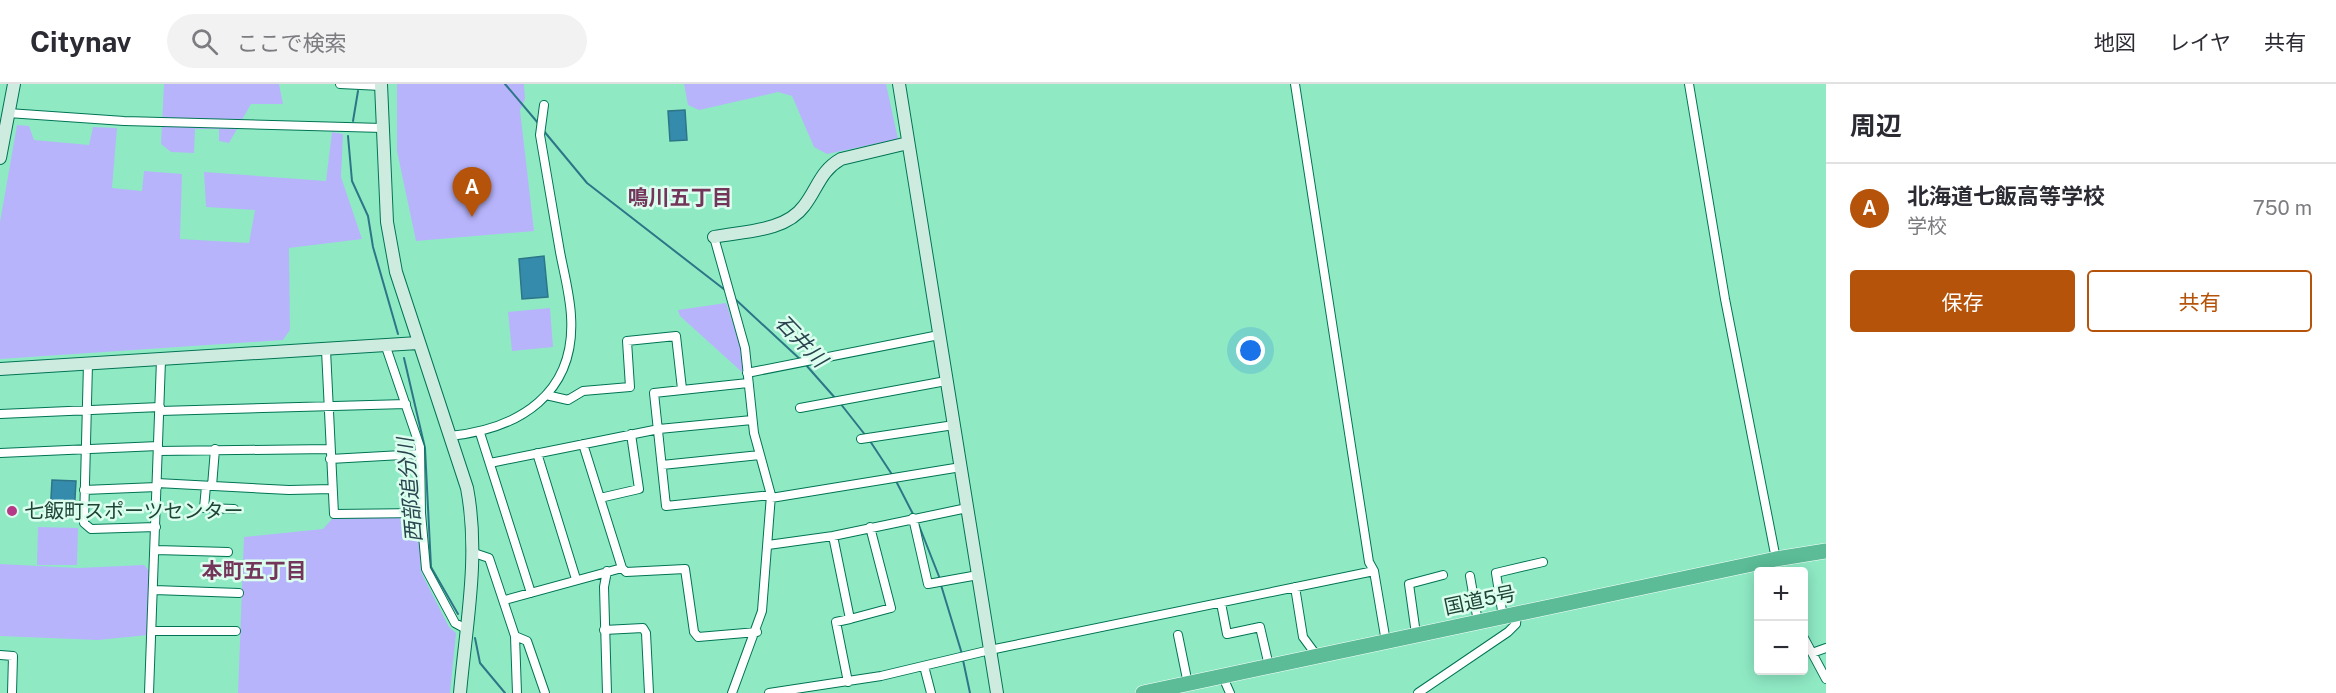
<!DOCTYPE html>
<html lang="ja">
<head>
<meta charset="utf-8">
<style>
  body { margin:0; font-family:"Public Sans","Noto Sans JP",sans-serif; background:#f2f2f3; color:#2b2b33 }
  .controls { position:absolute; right:18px; bottom:18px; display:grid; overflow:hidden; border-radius:6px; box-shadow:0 3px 15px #0003 }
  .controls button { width:54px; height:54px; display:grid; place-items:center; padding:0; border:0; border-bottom:2px solid #e1e1e2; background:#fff; color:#2b2b33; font:30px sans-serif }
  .you { position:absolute; left:1251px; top:267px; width:21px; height:21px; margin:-15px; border:4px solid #fff; border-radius:50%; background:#1a73e8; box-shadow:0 0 0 9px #1a73e833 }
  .badge { display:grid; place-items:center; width:39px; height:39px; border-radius:50%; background:#b45309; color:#fff; font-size:20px; font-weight:700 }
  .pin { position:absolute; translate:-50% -50px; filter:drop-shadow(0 2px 3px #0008) }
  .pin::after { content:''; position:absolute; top:32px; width:21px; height:18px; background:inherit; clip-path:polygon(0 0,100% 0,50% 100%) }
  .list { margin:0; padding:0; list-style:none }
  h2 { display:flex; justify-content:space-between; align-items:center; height:78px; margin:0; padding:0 24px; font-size:26px }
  h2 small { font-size:20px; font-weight:400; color:#7c7c81 }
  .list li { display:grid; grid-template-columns:39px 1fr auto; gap:18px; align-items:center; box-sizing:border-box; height:90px; padding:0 24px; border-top:2px solid #e1e1e2 }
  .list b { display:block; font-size:22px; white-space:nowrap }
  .list p { margin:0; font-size:20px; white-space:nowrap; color:#7c7c81 }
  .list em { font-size:20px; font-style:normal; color:#7c7c81 }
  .actions { display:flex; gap:12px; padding:18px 24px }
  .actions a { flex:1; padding:14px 0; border:2px solid #b45309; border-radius:6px; text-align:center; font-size:21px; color:#b45309 }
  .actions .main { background:#b45309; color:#fff }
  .icon { flex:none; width:33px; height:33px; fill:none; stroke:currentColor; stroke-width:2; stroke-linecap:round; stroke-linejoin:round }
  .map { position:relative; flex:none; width:1826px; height:609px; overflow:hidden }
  header { display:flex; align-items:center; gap:36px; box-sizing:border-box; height:84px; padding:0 30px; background:#fff; border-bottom:2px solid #e1e1e2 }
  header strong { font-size:28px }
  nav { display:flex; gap:33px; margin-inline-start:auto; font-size:21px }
  .search { width:420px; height:54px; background:#f2f2f3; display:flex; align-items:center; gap:15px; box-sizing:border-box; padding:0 21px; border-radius:33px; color:#7c7c81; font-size:22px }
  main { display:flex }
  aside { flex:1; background:#fff }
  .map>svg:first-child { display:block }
  .green { fill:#b7b4fc }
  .water { fill:#348bab; stroke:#2d7688; stroke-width:1.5 }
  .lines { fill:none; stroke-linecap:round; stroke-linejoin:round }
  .stream { stroke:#2d7688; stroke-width:2 }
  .street-casing { stroke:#007454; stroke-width:10 }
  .secondary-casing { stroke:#007454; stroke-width:14 }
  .highway-casing { stroke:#fff; stroke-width:16 }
  .street { stroke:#fff; stroke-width:8 }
  .secondary { stroke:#ceebe0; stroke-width:12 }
  .highway { stroke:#5bbc97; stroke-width:15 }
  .poi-dot { fill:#b63988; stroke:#dcfeef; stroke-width:2 }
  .labels { text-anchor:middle; stroke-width:5; stroke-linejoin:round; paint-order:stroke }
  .poi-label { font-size:20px; fill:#1d4435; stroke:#dcfeef; text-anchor:start }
  .street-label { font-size:20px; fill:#1d4435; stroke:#dcfeef }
  .neighbourhood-label { font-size:21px; font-weight:bold; fill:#74355a; stroke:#dcfeef }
  .water-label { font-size:21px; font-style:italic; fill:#29444e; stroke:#dcfeef }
</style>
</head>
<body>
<header>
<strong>Citynav</strong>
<div class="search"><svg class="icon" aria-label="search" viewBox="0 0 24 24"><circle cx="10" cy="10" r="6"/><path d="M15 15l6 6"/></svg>ここで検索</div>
<nav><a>地図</a><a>レイヤ</a><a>共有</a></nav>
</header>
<main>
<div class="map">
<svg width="1826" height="609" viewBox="0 0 1826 609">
  <rect width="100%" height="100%" fill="#8feac4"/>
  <path class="green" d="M164,0H279L283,20H251L229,59L219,57V45H195L194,69L171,68L161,60Z
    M397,0H524L525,15L520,26L534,147L416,157L397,67Z
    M684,0H886L898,55L827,70L814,63L792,12L778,8L699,26L688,21Z
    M17,41L29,42L34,56L89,61L93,43L117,44L112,104L142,107L144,87L182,90L180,155L249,159L255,126L206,123L204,88L326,97L332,48L343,50L341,93L362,155L289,164L290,246L283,256L0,275V138Z
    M726,219L741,262L743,289L680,232L678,226Z
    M550,224L553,263L512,267L508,228Z
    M418,432L421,488L449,543L456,549L450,609H238L244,453L323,445L332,435Z
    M38,443L78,444L77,481H37Z
    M0,480L79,484L144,481L152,490L148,551L98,556L0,552Z"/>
  <path class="water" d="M685,26L687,56L670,57L668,27Z
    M544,172L548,213L522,215L519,175Z
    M52,396L76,397L74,432L50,431Z"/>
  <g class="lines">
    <path class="stream" d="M505,0L538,39
      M353,37L358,7
      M543,46L587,99L725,206
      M348,52L352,97L368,132L373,163L398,250
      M734,214L802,277
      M404,274L425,364L431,483L458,530
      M806,281L836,315
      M840,319L866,352
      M870,357L893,392
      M896,397L914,432
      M918,439L940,495
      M941,501L962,570
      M475,554L480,579L505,609
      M963,576L970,609"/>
    <defs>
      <path id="street" d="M340,0L381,2
        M1295,0L1369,478L1374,487L1386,558
        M1689,0L1725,215L1776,475
        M8,29L124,37L383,44
        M714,153L745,264L754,349L771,411L762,527L732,609
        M326,266L334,430L421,429L420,363L386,263
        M88,279L84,439L91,445L156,443
        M747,289L939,251
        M748,299L654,309L666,422L771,411
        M546,311L568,316L583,307L630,303L627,257L676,252L682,305
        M800,324L946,297
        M160,327L406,320
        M0,330L160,323
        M480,349L531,509
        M450,352C519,345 576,310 571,232C570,211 564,189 560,168C553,129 547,90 540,51L544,21
        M861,355L954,341
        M583,360L622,484
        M158,367L330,365
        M0,369L158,362
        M537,369L576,495
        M330,375L420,370
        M490,379L659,345L752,336
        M662,381L760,371
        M157,399L289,406L332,405
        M206,402L204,424L234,425
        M212,402L215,365
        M84,406L157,403
        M600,414L639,405L631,350
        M771,414L961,383
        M421,429L426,485L455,539L466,545
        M913,434L928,500L978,491
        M833,452L850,535L836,538L848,598
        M768,461L833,452L967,424
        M156,466L228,468
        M474,469L489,474L515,552L517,609
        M607,487L604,503L607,609
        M1470,492L1478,538
        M1295,503L1303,553L1317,572
        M154,506L239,509
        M505,516L622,484L626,488L685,485L694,548L698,553L757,548
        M1221,519L1227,550L1260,543L1269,582
        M1503,533L1496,489L1543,478
        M850,535L891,524L870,443
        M604,546L643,544L646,549L649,609
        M152,547H236
        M1416,550L1409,500L1443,491
        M1178,551L1188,600
        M515,552L527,557L545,609
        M1804,554L1826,595
        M1812,569L1826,564
        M0,571L13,572L12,609
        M924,582L931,609
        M1222,591L1230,609
        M149,609L161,276
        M769,609L881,592L990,566L1374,487
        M1418,609L1508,548L1516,540L1517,530"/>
      <path id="secondary" d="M381,0L387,138L396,188L467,404C480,472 466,541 460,609
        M899,0L997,609
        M0,74L14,0
        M714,153C743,147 785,148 804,122C818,104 820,87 841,75L908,59
        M0,285L418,259"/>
      <path id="highway" d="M1143,609L1776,475L1826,467"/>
    </defs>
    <use href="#street" class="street-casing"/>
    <use href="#secondary" class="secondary-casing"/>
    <use href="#highway" class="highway-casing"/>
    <use href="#street" class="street"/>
    <use href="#secondary" class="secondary"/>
    <use href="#highway" class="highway"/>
  </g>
  <circle class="poi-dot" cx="12" cy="427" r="6"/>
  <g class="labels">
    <g class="poi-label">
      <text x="24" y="434">七飯町スポーツセンター</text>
    </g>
    <g class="street-label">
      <text transform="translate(1480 516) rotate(-12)" y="7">国道5号</text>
    </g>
    <g class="neighbourhood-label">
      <text x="680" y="121">鳴川五丁目</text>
      <text x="254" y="494">本町五丁目</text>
    </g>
    <g class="water-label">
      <text transform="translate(801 257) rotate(46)" y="7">石井川</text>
      <text transform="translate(410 406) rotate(-95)" y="7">西部追分川</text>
    </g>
  </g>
</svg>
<div class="controls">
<button>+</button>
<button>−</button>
</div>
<div class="you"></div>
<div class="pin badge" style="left:472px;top:133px">A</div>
</div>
<aside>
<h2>周辺<small></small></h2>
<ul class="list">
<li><span class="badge">A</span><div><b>北海道七飯高等学校</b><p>学校</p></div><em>750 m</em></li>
</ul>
<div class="actions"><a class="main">保存</a><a>共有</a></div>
</aside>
</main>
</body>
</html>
